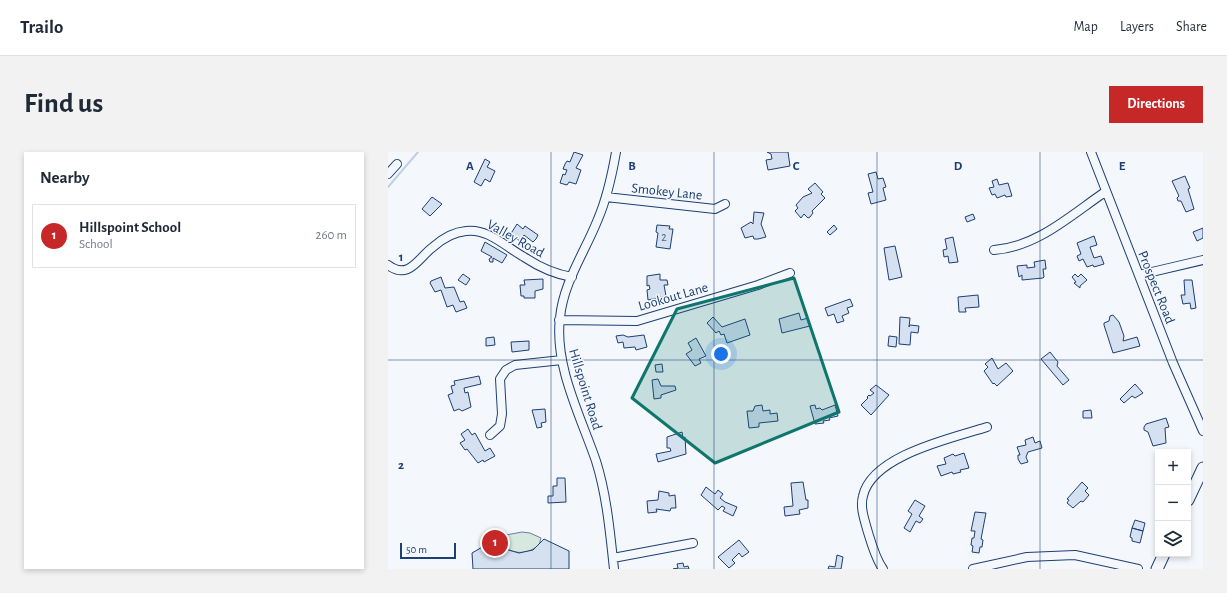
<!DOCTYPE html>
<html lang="en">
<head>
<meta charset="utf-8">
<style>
  body { margin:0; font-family:"Alegreya Sans",sans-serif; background:#f2f2f3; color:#1f2937 }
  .controls { position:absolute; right:12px; bottom:12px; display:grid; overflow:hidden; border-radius:0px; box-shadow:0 2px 6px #0003 }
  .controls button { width:36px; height:36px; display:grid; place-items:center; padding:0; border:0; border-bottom:1px solid #e0e1e3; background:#fff; color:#1f2937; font:20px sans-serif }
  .scale { position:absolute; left:12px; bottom:10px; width:56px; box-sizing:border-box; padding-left:4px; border:2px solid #1d3f73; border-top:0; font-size:11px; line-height:14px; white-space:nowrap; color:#1d3f73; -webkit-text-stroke:3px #f4f7fb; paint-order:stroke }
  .you { position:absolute; left:333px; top:202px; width:14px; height:14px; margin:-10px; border:3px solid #fff; border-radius:50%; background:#1a73e8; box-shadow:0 0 0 6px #1a73e833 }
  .badge { display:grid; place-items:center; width:26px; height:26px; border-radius:50%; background:#c62828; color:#fff; font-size:13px; font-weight:700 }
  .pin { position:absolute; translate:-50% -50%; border:2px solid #fff; box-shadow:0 1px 4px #0006 }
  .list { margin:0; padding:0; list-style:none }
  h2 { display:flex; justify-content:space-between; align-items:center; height:52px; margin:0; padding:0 16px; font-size:17px }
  h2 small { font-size:13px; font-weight:400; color:#747a83 }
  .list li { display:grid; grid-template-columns:26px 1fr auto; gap:12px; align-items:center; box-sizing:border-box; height:64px; margin:0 8px 8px; padding:0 8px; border:1px solid #e0e1e3; border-radius:0px }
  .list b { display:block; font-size:15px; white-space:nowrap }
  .list p { margin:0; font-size:13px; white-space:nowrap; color:#747a83 }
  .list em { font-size:13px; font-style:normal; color:#747a83 }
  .icon { flex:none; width:22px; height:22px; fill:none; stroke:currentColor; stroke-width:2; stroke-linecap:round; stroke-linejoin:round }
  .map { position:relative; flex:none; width:815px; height:417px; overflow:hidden; border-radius:0px }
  header { display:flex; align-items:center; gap:24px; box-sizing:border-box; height:56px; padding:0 20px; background:#fff; border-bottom:1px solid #e0e1e3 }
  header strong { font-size:19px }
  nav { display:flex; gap:22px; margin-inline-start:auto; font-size:14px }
  .intro { display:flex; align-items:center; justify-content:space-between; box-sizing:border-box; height:96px; padding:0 24px }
  h1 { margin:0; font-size:28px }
  .button { padding:10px 18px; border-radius:0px; background:#c62828; color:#fff; font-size:14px; font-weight:700 }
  main { display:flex; gap:24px; padding:0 24px }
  aside { flex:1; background:#fff; border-radius:0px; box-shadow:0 2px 6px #0003 }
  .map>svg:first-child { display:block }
  .green { fill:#d7e8df; stroke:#687fa3 }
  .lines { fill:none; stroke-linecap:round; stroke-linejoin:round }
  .stream { stroke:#bed0e5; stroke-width:2 }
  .building { fill:#d5e0f0; stroke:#1d3f73 }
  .minor-casing { stroke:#1d3f73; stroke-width:10 }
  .major-casing { stroke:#1d3f73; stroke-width:13 }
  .minor { stroke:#f4f7fb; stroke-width:8 }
  .major { stroke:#f4f7fb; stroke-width:11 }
  .marked { fill:#0f766e; fill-opacity:0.2; stroke:#0f766e; stroke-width:3; stroke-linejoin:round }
  .grid { fill:none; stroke:#1d3f73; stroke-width:1; stroke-opacity:0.55 }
  .labels { text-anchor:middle; stroke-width:3; stroke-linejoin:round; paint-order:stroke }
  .number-label { font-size:12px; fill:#4b6792 }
  .street-label { font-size:14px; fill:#1d3f73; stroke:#f4f7fb }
  .grid-label { font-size:13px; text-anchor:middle; font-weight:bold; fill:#1d3f73; stroke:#f4f7fb; stroke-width:3; stroke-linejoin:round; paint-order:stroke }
</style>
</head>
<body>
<header>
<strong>Trailo</strong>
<nav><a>Map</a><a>Layers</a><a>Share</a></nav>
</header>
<div class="intro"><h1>Find us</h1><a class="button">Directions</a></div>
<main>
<aside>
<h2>Nearby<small></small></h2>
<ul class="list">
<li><span class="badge">1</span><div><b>Hillspoint School</b><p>School</p></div><em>260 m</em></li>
</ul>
</aside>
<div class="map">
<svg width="815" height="417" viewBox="0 0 815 417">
  <rect width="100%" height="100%" fill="#f4f7fb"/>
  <path class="green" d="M134,380L142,381L153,386L151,393C135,406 118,401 107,385Z"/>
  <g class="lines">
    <path class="stream" d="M0,35L30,0"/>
  </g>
  <path class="building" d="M186,0L195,3L188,16L193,18L188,32L181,30L179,33L172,31L175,22L177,23L179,18L175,17L177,12L179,9L182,10Z
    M379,0H400L402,14L380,18L378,8L384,7L383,2Z
    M97,7L102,10L99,15L107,19L102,30L97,27L93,34L86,30Z
    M488,20L490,27L495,26L498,35L495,36L498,48L483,52L480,41L485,40L480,22Z
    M797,24L802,36L800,37L806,57L798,60L793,49H790L789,46L791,44L784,29Z
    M609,27L611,33L620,31L624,44L618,45L617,43L609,46L607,42L604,43L601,36L606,35L604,29Z
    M427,31L435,40L433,42L437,46L424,59L425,61L422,65L420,66L416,62L413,66L407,59L410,56L408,53L415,45L424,41L420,37Z
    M44,45L54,52L42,64L34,57Z
    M366,60L376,61L373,72L378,85L370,87H366L365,84L357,86L353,76L363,70L365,72Z
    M585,62L587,67L579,70L577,65Z
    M129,72L135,77L137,74L150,83L148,87L145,90L136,83L132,89L122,83Z
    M269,73L282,74L281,77H285L282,97L268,95L270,81L268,80Z
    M446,73L449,77L442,83L439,80Z
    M815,76V86L809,89L805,80Z
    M706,84L709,93L702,95L706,106L713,104L716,112L706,115L705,113L699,115L695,107L691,109L689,104L693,102L689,91Z
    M565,85L570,110L561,111L560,104L556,105L555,98L559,97L557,87Z
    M97,90L119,103L114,111L105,106V110H102L101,107L104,105L93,99Z
    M507,94L514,125L501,128L496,96Z
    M657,108L658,117H655L656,125L655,126L634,128V123L631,125L629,114L639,113V116L647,115L646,110Z
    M75,122L82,127L78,133L70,128Z
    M272,122V128H279L280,133H276L278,144L260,148L259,138L262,137L261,133L259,134V124Z
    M687,122L690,125L693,122L699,128L692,134V136L686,131L688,130L684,125Z
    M53,125L57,136L66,135L72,150L76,149L79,156L68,160L65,153L59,155L53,138L47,140L42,131L43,129Z
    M155,127V137L147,139V146H136V144H133L132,133H137L136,128Z
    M796,128H804L808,156L803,157L802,151L795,152L793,143H797Z
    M590,143L591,155L577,156L578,160H571L570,145Z
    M462,147L465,154L459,156L461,161L454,164L456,169L449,171L446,162L440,164L437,156Z
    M411,161L413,168L420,166L422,174L394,181L391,167Z
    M725,163L731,170L736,184L735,189L749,185L752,194L725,201L716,173V171L721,169L722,164Z
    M325,165L334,175L357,167L362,183L339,191L336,182L333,183L331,179L328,181L319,171Z
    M512,165L522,166L521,175L522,173L531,174L530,181L523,180L522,193L511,192Z
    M235,183L240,185L256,183L259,195L248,198L247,195L236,196L235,190L230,191L228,184Z
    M501,184L509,185L508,195L500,194Z
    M106,185L107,193L98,194V186Z
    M308,186L318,204L311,207L313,211L307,214L298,202L304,198L300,191Z
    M141,189V198L124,200L123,190Z
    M662,200L670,210L669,214L681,228L675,233L653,207Z
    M604,206L610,217L618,211L625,219L609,234L606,231L605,232L596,219L600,215L597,212Z
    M274,212L275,220H268L267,213Z
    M91,224L93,232L76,236L77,241L80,240L83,255L74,259L71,257L66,259L60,243L65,241L63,234L67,233L66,229Z
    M270,227L273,234H287L288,238L273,243V246L266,247L264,228Z
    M747,232L755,241L747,246L744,244L736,251L732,247Z
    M488,233L501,243L483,263L473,253L480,246L479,245L481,243L482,244L486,241L482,238Z
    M374,253L375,259L382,258V262L389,261L390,269L371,271V275L361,276L359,259H365L367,254Z
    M427,253L428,257L432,256L434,258L447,253L450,264L441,266L442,268L435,269L436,271L427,272L422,254Z
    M157,257L158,270L153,271L154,275L149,276L144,258Z
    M703,258L704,266H695V259Z
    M778,266L781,275L777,276L778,291L765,294L760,280L756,278V275L758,272Z
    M80,277L84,283L87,281L97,299L102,296L107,304L96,310L95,308L90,311L79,297L77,298L72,291L77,288L73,282Z
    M294,280L295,286L297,285L298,302L270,310L268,302L283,299L282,296H279V285Z
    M645,285L647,291L652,289L654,296L640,300L638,305L640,310L633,312L630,307V303H632L629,295L638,293L637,288Z
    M576,301L581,316L572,318L573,320L565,322L564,320L553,324L549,314L558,312L556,306L565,302L567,304Z
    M169,326H177L178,350L160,351V344H165V334H169Z
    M415,330L418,348H420V356L411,358L412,362L397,364L396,355L405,354L403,331Z
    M694,330L700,336L697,339L701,343L695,350L693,349L685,356L679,351L681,348L679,347Z
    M318,335L327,342L330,338L335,342L332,346L337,350L349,355L345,364L335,359L337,356L334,354L330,358L313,343Z
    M271,339L281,341V344L287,343L288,356H283L282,359L268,357L269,360L260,361L259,349L270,348Z
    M527,348L537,354L531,364L535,367L532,371L528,369L522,380L516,376L524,362L520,359Z
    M587,360L598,361L593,387L595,388L594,395H592L591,401L584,400L585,394L583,393L584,386H586L587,379H583Z
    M747,368L757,371L755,379L744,376Z
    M744,376L755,379L752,391L744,389V386L742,385Z
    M108,387L117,397L131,401L145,398L156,387L181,399V417H85L84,401Z
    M351,388L361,400L354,405L351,401L344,408L347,411L341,416L330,405Z
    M449,403L455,405L453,417H440L441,414L447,415Z
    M295,411L296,415L300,414L301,417H285L290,416L289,412Z"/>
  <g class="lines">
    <defs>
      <path id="minor" d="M703,0L785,211L815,279
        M0,22L9,12
        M218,45L327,57L337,52
        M606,98C649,95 683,63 717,40
        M0,113C21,129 31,105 45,95C54,87 66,80 78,79C100,76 118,95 136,105C151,115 166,122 184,125
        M751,123L815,108
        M171,168L249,169L370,133L402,121
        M102,283L112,274L114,262L112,227L118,218L127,213L174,208
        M225,406L305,391
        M226,417C222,381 219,344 208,309C193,265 166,214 172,166C175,131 197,100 210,67C219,46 224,23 228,0
        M495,417C487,406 483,390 479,377C476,366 472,355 475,344C484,303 565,286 599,275
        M585,417L639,405L687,403L750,417"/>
      <path id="major" d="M800,348L815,316
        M769,417L776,402"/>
    </defs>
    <use href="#minor" class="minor-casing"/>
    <use href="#major" class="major-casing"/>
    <use href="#minor" class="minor"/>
    <use href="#major" class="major"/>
  </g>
  <path class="marked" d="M406,126L451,260L327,311L244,246L289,157Z"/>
  <path class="grid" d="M163,0V417M326,0V417M489,0V417M652,0V417M0,208H815"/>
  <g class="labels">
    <g class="number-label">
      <text x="276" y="89">2</text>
    </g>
    <g class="street-label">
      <text transform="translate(279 39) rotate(6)" y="5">Smokey Lane</text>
      <text transform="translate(128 86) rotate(29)" y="5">Valley Road</text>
      <text transform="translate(769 135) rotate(68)" y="5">Prospect Road</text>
      <text transform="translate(285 144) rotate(-16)" y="5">Lookout Lane</text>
      <text transform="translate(198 237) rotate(73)" y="5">Hillspoint Road</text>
    </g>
  </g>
  <g class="grid-label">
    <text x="82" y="18">A</text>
    <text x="244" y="18">B</text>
    <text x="408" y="18">C</text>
    <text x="570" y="18">D</text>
    <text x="734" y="18">E</text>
    <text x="13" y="109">1</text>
    <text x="13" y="317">2</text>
  </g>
</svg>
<div class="controls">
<button>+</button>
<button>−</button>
<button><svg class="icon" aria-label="layers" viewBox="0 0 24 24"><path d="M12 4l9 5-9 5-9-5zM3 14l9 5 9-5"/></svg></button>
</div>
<div class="scale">50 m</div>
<div class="you"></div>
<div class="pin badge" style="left:107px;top:391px">1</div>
</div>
</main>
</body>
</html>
